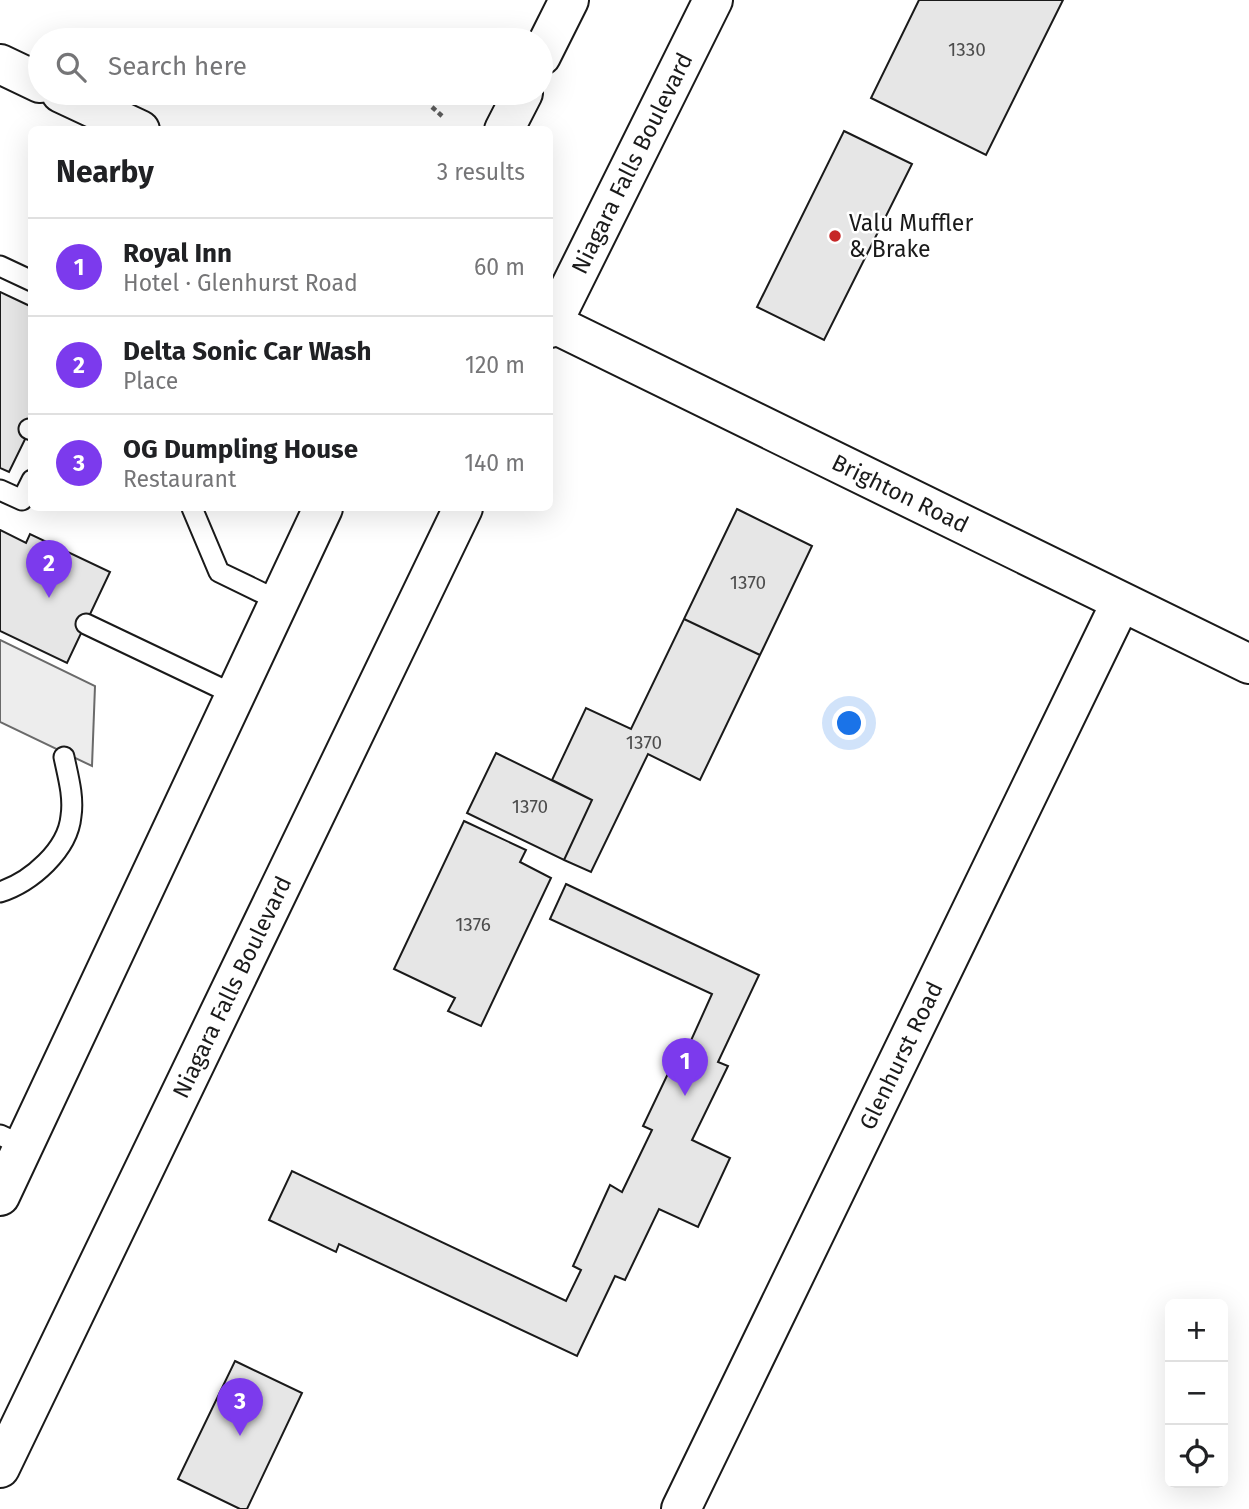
<!DOCTYPE html>
<html lang="en">
<head>
<meta charset="utf-8">
<style>
  body { margin:0; font-family:"Fira Sans",sans-serif; background:#f6f6f6; color:#202124 }
  .controls { position:absolute; right:21px; bottom:21px; display:grid; overflow:hidden; border-radius:10px; box-shadow:0 7px 28px #0002 }
  .controls button { width:63px; height:63px; display:grid; place-items:center; padding:0; border:0; border-bottom:2px solid #e0e0e0; background:#fff; color:#202124; font:35px sans-serif }
  .you { position:absolute; left:850px; top:724px; width:24px; height:24px; margin:-18px; border:5px solid #fff; border-radius:50%; background:#1a73e8; box-shadow:0 0 0 10px #1a73e833 }
  .badge { display:grid; place-items:center; width:46px; height:46px; border-radius:50%; background:#7c3aed; color:#fff; font-size:23px; font-weight:700 }
  .pin { position:absolute; translate:-50% -58px; filter:drop-shadow(0 2px 4px #0008) }
  .pin::after { content:''; position:absolute; top:37px; width:24px; height:21px; background:inherit; clip-path:polygon(0 0,100% 0,50% 100%) }
  .list { margin:0; padding:0; list-style:none }
  h2 { display:flex; justify-content:space-between; align-items:center; height:91px; margin:0; padding:0 28px; font-size:30px }
  h2 small { font-size:23px; font-weight:400; color:#757577 }
  .list li { display:grid; grid-template-columns:46px 1fr auto; gap:21px; align-items:center; box-sizing:border-box; height:98px; padding:0 28px; border-top:2px solid #e0e0e0 }
  .list b { display:block; font-size:26px; white-space:nowrap }
  .list p { margin:0; font-size:23px; white-space:nowrap; color:#757577 }
  .list em { font-size:23px; font-style:normal; color:#757577 }
  .icon { flex:none; width:38px; height:38px; fill:none; stroke:currentColor; stroke-width:2; stroke-linecap:round; stroke-linejoin:round }
  .map { position:relative; flex:none; width:1249px; height:1509px; overflow:hidden }
  .search { position:absolute; background:#fff; box-shadow:0 7px 28px #0002; left:28px; top:28px; width:525px; height:77px; display:flex; align-items:center; gap:18px; box-sizing:border-box; padding:0 24px; border-radius:38px; color:#757577; font-size:26px }
  .panel { position:absolute; background:#fff; box-shadow:0 7px 28px #0002; left:28px; top:126px; width:525px; height:385px; border-radius:10px }
  .map>svg:first-child { display:block }
  .built { fill:#ededed; stroke:#6a6a6a; stroke-width:2 }
  .building { fill:#e6e6e6; stroke:#1a1a1a; stroke-width:2 }
  .lines { fill:none; stroke-linecap:round; stroke-linejoin:round }
  .lane-casing { stroke:#1a1a1a; stroke-width:23 }
  .street-casing { stroke:#1a1a1a; stroke-width:42 }
  .secondary-casing { stroke:#1a1a1a; stroke-width:42 }
  .primary-casing { stroke:#1a1a1a; stroke-width:42 }
  .path { stroke:#5f5f5f; stroke-width:4.5; stroke-dasharray:5 3.5; stroke-linecap:butt }
  .lane { stroke:#fff; stroke-width:19 }
  .street { stroke:#fff; stroke-width:38 }
  .secondary { stroke:#fff; stroke-width:38 }
  .primary { stroke:#fff; stroke-width:38 }
  .poi-dot { fill:#c62828; stroke:#fff; stroke-width:2.5 }
  .labels { text-anchor:middle; stroke-width:5; stroke-linejoin:round; paint-order:stroke }
  .number-label { font-size:19px; fill:#4d4d4d }
  .street-label { font-size:23px; fill:#1a1a1a; stroke:#fff }
  .poi-label { font-size:23px; fill:#1a1a1a; stroke:#fff; text-anchor:start }
</style>
</head>
<body>
<div class="map">
<svg width="1249" height="1509" viewBox="0 0 1249 1509">
  <rect width="100%" height="100%" fill="#fff"/>
  <path class="built" d="M0,640L95,686L92,766L0,722Z"/>
  <path class="building" d="M919,0H1063L986,155L871,98Z
    M844,131L912,164L824,340L757,307Z
    M0,292L32,307V425L9,472L0,468Z
    M737,509L812,546L760,655L684,619Z
    M0,530L26,543L30,534L110,572L67,663L0,631Z
    M684,619L760,655L700,780L648,754L591,872L564,860L592,800L552,780L586,708L631,729Z
    M496,753L592,800L564,860L467,813Z
    M464,821L526,850L520,862L551,878L481,1026L448,1011L455,998L394,969Z
    M566,884L759,975L718,1062L728,1066L692,1140L730,1158L698,1227L659,1209L625,1280L615,1276L577,1356L339,1244L336,1252L269,1220L292,1171L566,1301L581,1270L573,1266L610,1185L622,1192L652,1130L643,1126L683,1042L689,1045L712,994L550,919Z
    M235,1361L302,1393L247,1509H240L178,1479Z"/>
  <g class="lines">
    <defs>
      <path id="lane" d="M0,266L32,281
        M29,429L32,430
        M0,490L22,500L32,480
        M192,508L219,572L279,601
        M86,624L235,695
        M0,892C31,882 68,850 71,816C74,797 68,776 64,757
        M0,1135L24,1146"/>
      <g id="street">
        <path id="s1" d="M681,1509L1121,602"/>
      </g>
      <g id="secondary">
        <path d="M0,64L40,83"/>
        <path d="M61,93L140,130"/>
        <path id="s2" d="M550,322L1249,664"/>
      </g>
      <g id="primary">
        <path d="M541,56L569,0"/>
        <path d="M504,130L523,93"/>
        <path id="s3" d="M550,328L713,0"/>
        <path d="M0,1196L323,508"/>
        <path id="s4" d="M0,1468L463,508"/>
      </g>
    </defs>
    <use href="#lane" class="lane-casing"/>
    <use href="#street" class="street-casing"/>
    <use href="#secondary" class="secondary-casing"/>
    <use href="#primary" class="primary-casing"/>
    <path class="path" d="M432,107L442,116"/>
    <use href="#lane" class="lane"/>
    <use href="#street" class="street"/>
    <use href="#secondary" class="secondary"/>
    <use href="#primary" class="primary"/>
  </g>
  <circle class="poi-dot" cx="835" cy="236" r="7"/>
  <g class="labels">
    <g class="number-label">
      <text x="967" y="56">1330</text>
      <text x="748" y="589">1370</text>
      <text x="644" y="749">1370</text>
      <text x="530" y="813">1370</text>
      <text x="473" y="931">1376</text>
    </g>
    <g class="street-label">
      <text dy="8" stroke="none"><textPath href="#s3" startOffset="184">Niagara Falls Boulevard</textPath></text>
      <text dy="8" stroke="none"><textPath href="#s2" startOffset="390">Brighton Road</textPath></text>
      <text dy="8" stroke="none"><textPath href="#s4" startOffset="534">Niagara Falls Boulevard</textPath></text>
      <text dy="8" stroke="none"><textPath href="#s1" startOffset="504">Glenhurst Road</textPath></text>
    </g>
    <g class="poi-label">
      <text x="849" y="231">Valu Muffler<tspan x="849" dy="26">&amp; Brake</tspan></text>
    </g>
  </g>
</svg>
<div class="controls">
<button>+</button>
<button>−</button>
<button><svg class="icon" aria-label="locate" viewBox="0 0 24 24"><circle cx="12" cy="12" r="6"/><path d="M12 2v4M12 18v4M2 12h4M18 12h4"/></svg></button>
</div>
<div class="you"></div>
<div class="pin badge" style="left:685px;top:1096px">1</div>
<div class="pin badge" style="left:49px;top:598px">2</div>
<div class="pin badge" style="left:240px;top:1436px">3</div>
<div class="search"><svg class="icon" aria-label="search" viewBox="0 0 24 24"><circle cx="10" cy="10" r="6"/><path d="M15 15l6 6"/></svg>Search here</div>
<section class="panel">
<h2>Nearby<small>3 results</small></h2>
<ul class="list">
<li><span class="badge">1</span><div><b>Royal Inn</b><p>Hotel · Glenhurst Road</p></div><em>60 m</em></li>
<li><span class="badge">2</span><div><b>Delta Sonic Car Wash</b><p>Place</p></div><em>120 m</em></li>
<li><span class="badge">3</span><div><b>OG Dumpling House</b><p>Restaurant</p></div><em>140 m</em></li>
</ul>
</section>
</div>
</body>
</html>
